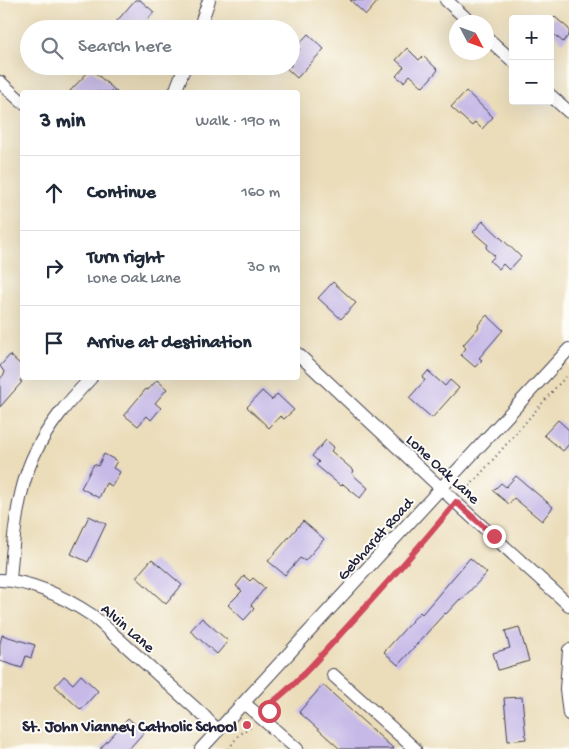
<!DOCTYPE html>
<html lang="en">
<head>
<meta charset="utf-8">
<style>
  body { margin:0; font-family:"Gochi Hand",sans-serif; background:#f6f6f7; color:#1f2937 }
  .controls { position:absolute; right:15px; top:15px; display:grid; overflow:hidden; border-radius:5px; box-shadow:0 5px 20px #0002 }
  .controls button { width:45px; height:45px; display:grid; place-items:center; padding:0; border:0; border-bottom:1px solid #e0e1e3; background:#fff; color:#1f2937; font:25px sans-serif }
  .compass { position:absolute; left:449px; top:15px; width:45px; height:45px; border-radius:50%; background:#fff; box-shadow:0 5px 20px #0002; rotate:131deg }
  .stop { position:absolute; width:15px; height:15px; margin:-11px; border:4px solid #d1495b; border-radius:50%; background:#fff }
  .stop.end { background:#d1495b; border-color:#fff; box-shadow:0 1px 5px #0008 }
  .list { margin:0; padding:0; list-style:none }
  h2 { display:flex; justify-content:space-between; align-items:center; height:65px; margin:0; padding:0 20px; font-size:21px }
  h2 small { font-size:16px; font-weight:400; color:#747a83 }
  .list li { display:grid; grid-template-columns:32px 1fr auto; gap:15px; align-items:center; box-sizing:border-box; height:75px; padding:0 20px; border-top:1px solid #e0e1e3 }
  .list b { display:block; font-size:19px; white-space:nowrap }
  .list p { margin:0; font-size:16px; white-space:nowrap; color:#747a83 }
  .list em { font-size:16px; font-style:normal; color:#747a83 }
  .icon { flex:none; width:28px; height:28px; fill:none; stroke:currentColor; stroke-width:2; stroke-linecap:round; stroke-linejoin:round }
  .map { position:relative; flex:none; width:569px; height:749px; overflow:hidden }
  .search { position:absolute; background:#fff; box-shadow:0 5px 20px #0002; left:20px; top:20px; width:280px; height:55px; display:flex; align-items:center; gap:12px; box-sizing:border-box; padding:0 18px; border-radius:28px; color:#747a83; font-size:19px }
  .panel { position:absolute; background:#fff; box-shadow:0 5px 20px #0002; left:20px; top:90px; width:280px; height:290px; border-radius:5px }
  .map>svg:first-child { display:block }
  .building { fill:#c6b9e7 }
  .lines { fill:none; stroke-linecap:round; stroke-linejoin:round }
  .minor-casing { stroke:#403e4e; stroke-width:14 }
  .path { stroke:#403e4e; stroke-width:2; stroke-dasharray:1 4; stroke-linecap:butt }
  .minor { stroke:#fff; stroke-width:12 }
  .route { stroke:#d1495b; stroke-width:6 }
  .poi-dot { fill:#d1495b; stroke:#fdfcf7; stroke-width:2 }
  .labels { text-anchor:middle; stroke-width:4; stroke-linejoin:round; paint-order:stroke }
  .street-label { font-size:16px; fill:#22223b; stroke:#fdfcf7 }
  .poi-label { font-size:16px; font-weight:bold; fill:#22223b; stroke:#fdfcf7; text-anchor:end }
</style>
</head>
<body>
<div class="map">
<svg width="569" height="749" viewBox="0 0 569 749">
  <rect width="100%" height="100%" fill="#fdfcf7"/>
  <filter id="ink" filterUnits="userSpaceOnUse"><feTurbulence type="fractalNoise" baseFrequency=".02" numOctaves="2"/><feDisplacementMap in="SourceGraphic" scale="10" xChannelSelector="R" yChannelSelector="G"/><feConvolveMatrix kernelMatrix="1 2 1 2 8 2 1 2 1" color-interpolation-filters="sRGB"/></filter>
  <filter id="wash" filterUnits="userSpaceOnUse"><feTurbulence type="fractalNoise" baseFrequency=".0096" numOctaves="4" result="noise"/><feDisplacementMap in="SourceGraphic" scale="20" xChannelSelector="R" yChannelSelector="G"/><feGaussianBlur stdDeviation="1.12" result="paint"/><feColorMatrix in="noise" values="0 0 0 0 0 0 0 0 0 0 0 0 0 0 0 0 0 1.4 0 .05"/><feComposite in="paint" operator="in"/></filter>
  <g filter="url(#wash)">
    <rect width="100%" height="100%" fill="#ebddba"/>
    <g id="blocks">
      <path class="building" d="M135,0H140L154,12L142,26L139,23L134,29H110Z
        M350,0H379L366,15Z
        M555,17L569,29V35L563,42L550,31V22Z
        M308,34L324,49L297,78L284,66H291V59L300,49L297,46Z
        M407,48L419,60L423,56L438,70L423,87L410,75L404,82L396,76L404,67L396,60Z
        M91,69L117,92H69Z
        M466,91L493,117L482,129L475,122L472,126L451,107Z
        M483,221L521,257L509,270L503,264L499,269L490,261L495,256L486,248L488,245L473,232Z
        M333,282L356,303L341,319L318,298Z
        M487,315L503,330L479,358L482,360L475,367L461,355L466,348L463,345L479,327L478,325Z
        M10,355L22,366V378L20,381L22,382L0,407V379L5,373L0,366Z
        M428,371L445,386L450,380L459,388L432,418L409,398L425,380L422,378Z
        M157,380L167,389L155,403L161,408L151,420L147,416L138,426L124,415L146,389L148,390Z
        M262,391L272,400L277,394L294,410L284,419L280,416L269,428L247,407Z
        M558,420L569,430V444L563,451L544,435Z
        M326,440L334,447L331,451L354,471L352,474L368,488L360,498L343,484L341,486L316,465L319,462L312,456Z
        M104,454L117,461L113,468L120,472L112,486L106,483L99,498L81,488L94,464L98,466Z
        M516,476L553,507L542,521L514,498L509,504L493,491L501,483L506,487Z
        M89,516L106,524L88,562L71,554Z
        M303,521L324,539L305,561L300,558L285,575L268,561Z
        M470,558L487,573L461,600L460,599L446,614L445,613L398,665L384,652L420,612L422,614Z
        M152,559L182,585L166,604L136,577Z
        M244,576L250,581L253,578L265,588L251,605L254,609L244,620L228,605L242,591L236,586Z
        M202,618L228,641L217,654L190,631Z
        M519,627L529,661L498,670L493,653L510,648L505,631Z
        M2,635L35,645L31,658L26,656L22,668L0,661V643Z
        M81,675L98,691L81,710L55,686L64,676L73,684Z
        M323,685L375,732L394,749H340L299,712Z
        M522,697L526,739L508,741L504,698Z
        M128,718L144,732L129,749H100Z"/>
    </g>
  </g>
  <g filter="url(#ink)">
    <use href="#blocks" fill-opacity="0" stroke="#403e4e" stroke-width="1"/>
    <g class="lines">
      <defs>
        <path id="minor" d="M446,0L470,22
          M199,29L209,0
          M486,37L513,61
          M0,82L22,102
          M175,92L185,66
          M550,95L569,112
          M298,354L463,509L569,605
          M0,580C33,581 66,598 93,616L204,716L218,731
          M10,580C13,540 17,491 34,455C48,425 69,401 91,378
          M569,650L566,689L569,714
          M333,675L415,749
          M244,703L297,749
          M201,749L569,349"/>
      </defs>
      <use href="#minor" class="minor-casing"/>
      <path class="path" d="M463,494L558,385L569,374
        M269,708L270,704L288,690L383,587L449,512
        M229,749L239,734L253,726"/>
      <use href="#minor" class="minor"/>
    </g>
  </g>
  <g class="lines" filter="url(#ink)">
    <path class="route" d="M269,711L270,704C299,682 323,653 348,626C385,585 422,545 456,502L494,536"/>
  </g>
  <circle class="poi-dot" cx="247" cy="725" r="5"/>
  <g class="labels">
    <g class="street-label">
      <text transform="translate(444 468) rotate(43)" y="6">Lone Oak Lane</text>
      <text transform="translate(374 538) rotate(-48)" y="6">Gebhardt Road</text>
      <text transform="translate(129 627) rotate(41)" y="6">Alvin Lane</text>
    </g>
    <g class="poi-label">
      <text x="237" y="731">St. John Vianney Catholic School</text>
    </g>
  </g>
</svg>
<div class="controls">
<button>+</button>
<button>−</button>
</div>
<svg class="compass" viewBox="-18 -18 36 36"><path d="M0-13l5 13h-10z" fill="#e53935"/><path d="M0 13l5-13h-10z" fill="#747a83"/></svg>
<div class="stop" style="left:269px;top:711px"></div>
<div class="stop end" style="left:494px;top:536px"></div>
<div class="search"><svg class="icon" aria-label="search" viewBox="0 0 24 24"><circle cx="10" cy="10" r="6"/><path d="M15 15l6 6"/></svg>Search here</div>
<section class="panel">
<h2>3 min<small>Walk · 190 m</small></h2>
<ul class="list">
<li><svg class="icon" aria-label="ahead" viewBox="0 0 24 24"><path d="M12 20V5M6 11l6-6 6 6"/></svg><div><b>Continue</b></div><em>160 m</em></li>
<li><svg class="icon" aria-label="right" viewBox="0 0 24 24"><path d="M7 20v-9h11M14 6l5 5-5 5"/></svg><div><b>Turn right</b><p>Lone Oak Lane</p></div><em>30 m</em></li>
<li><svg class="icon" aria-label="arrive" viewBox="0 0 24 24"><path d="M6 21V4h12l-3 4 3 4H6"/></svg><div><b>Arrive at destination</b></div></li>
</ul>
</section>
</div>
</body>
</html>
